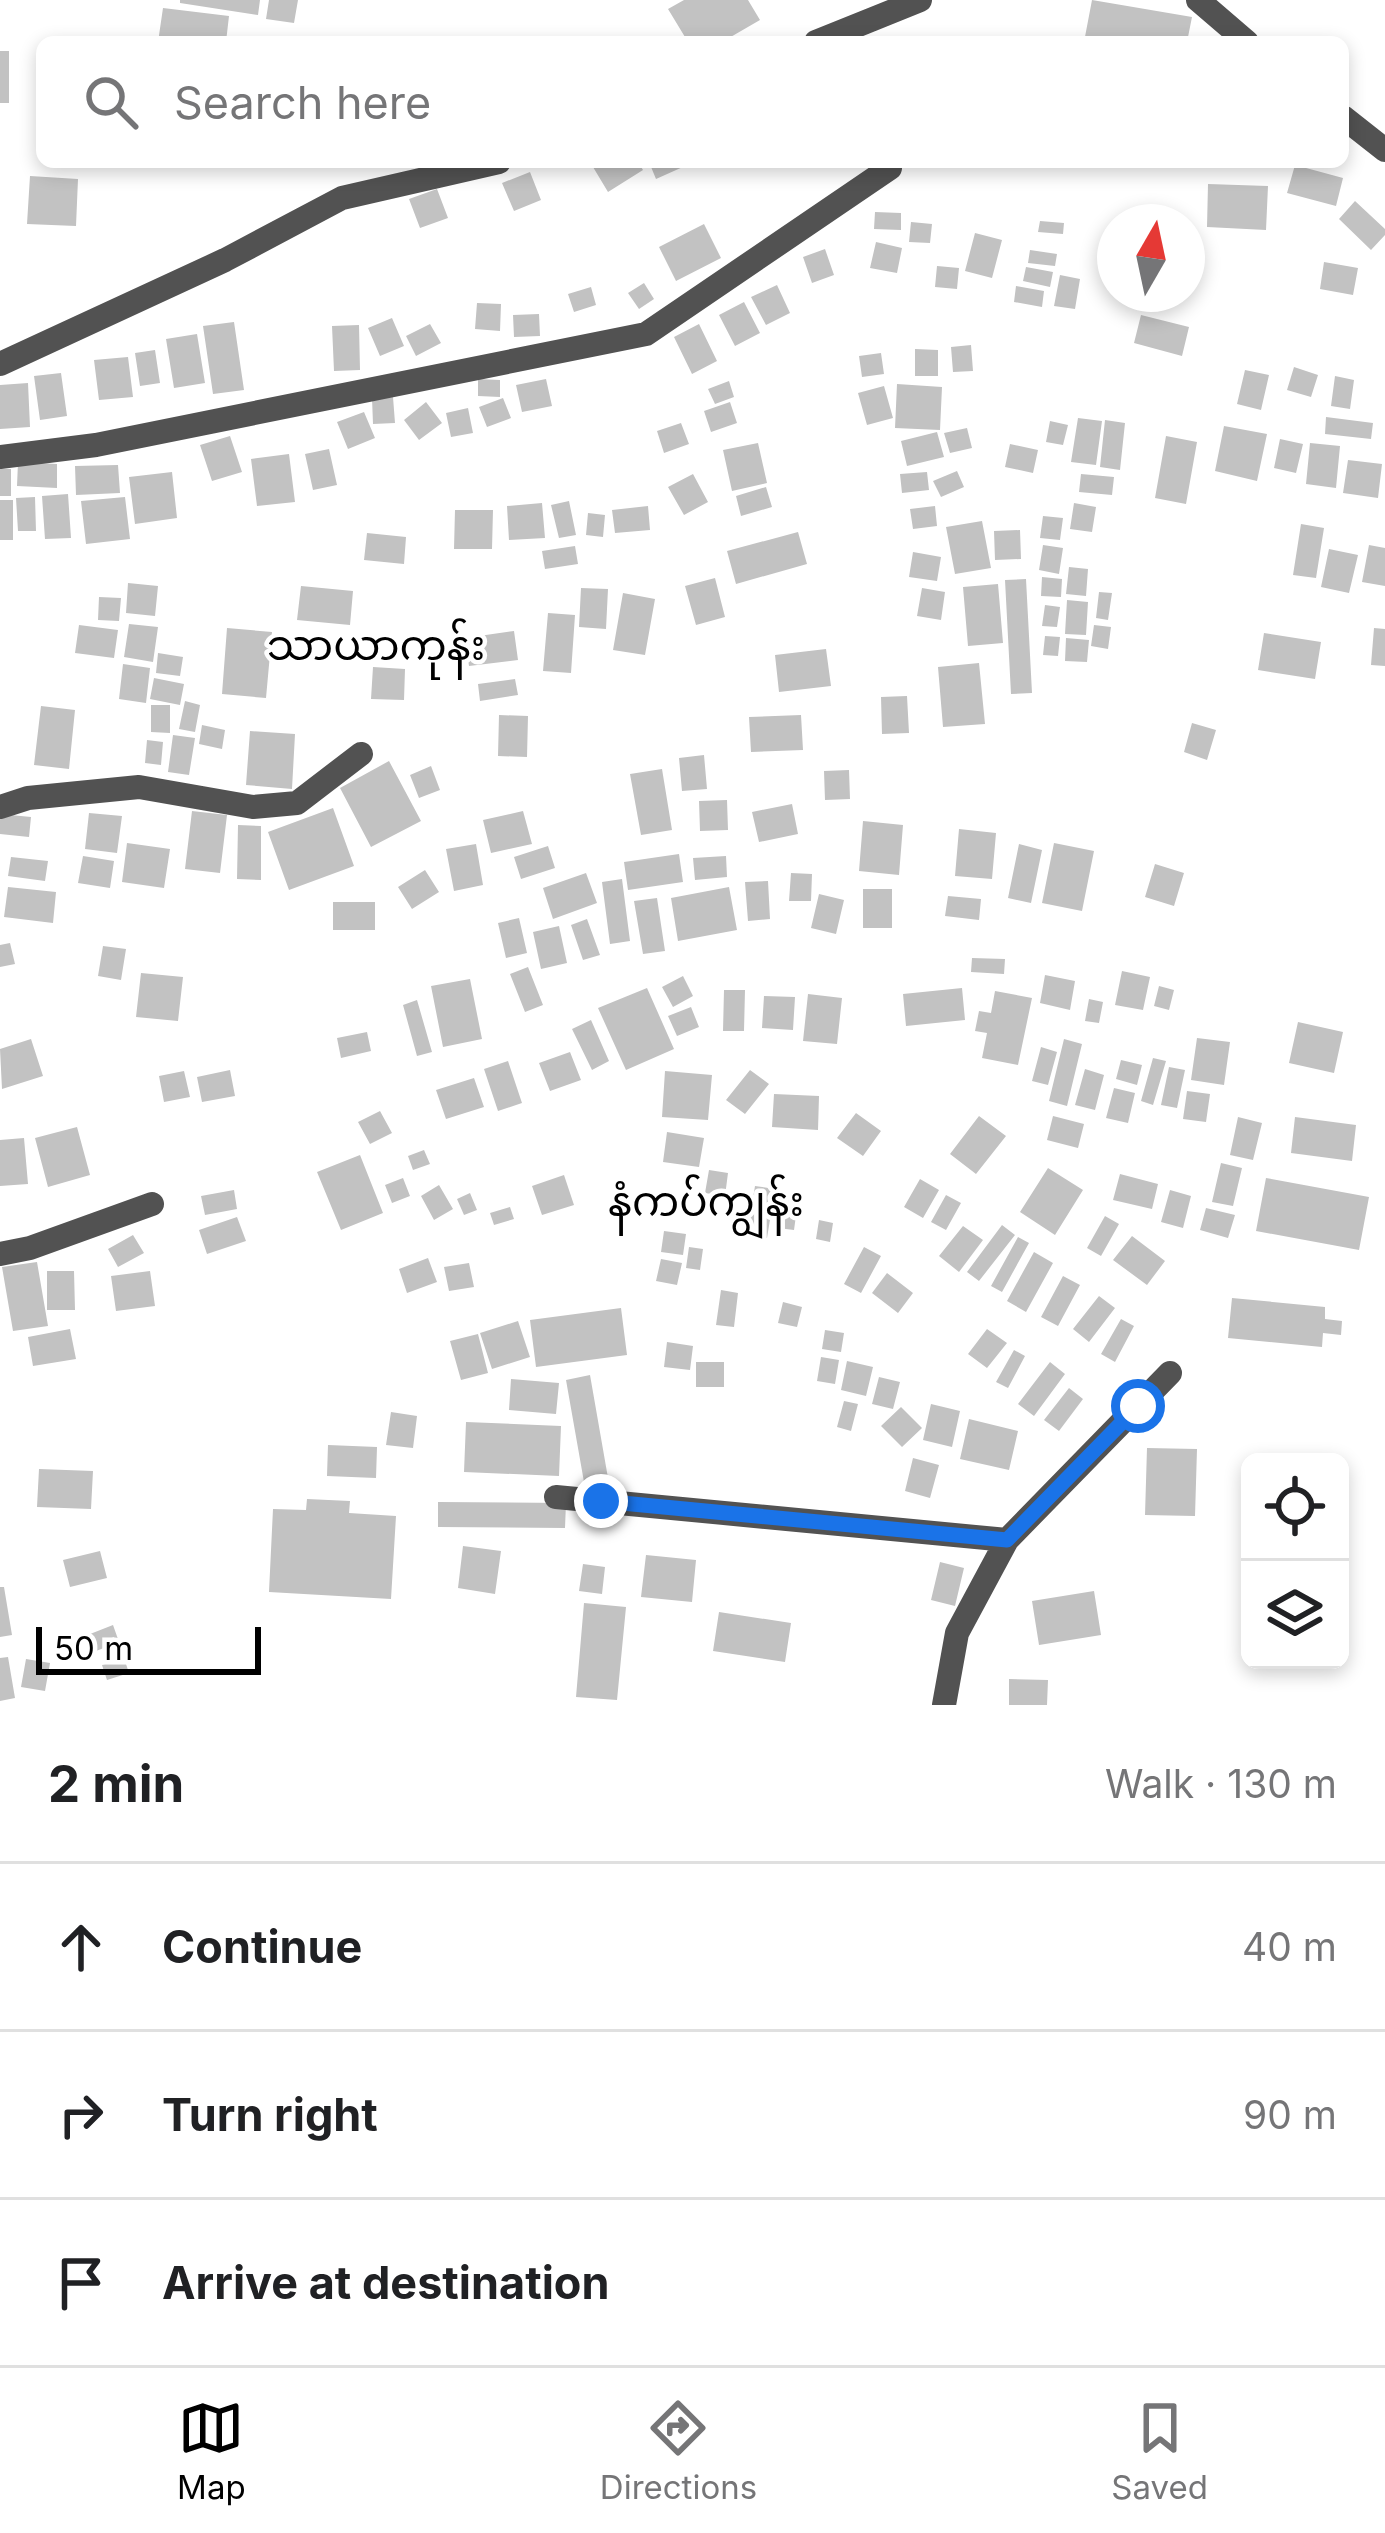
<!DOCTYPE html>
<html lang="en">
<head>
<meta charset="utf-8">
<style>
  body { margin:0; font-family:Inter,"Noto Sans Myanmar",sans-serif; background:#f2f2f2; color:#202124 }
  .controls { position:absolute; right:36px; bottom:36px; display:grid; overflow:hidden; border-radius:18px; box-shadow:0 6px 18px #0003 }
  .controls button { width:108px; height:108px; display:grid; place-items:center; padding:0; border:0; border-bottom:3px solid #e0e0e0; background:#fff; color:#202124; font:60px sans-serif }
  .compass { position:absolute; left:1097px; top:204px; width:108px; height:108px; border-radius:50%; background:#fff; box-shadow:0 6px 18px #0003; rotate:9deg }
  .scale { position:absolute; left:36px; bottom:30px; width:225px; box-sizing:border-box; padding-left:12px; border:6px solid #000; border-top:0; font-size:33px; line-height:42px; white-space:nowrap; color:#000; -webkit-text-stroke:9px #fff; paint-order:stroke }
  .stop { position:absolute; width:36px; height:36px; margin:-27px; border:9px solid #1a73e8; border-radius:50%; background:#fff }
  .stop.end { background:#1a73e8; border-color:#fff; box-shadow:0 3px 12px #0008 }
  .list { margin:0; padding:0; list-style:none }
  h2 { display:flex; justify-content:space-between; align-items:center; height:156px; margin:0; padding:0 48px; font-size:51px }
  h2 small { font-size:39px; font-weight:400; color:#757577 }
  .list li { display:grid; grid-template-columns:78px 1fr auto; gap:36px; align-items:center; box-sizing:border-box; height:168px; padding:0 48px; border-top:3px solid #e0e0e0 }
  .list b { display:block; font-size:45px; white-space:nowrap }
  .list em { font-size:39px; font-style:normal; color:#757577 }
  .icon { flex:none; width:66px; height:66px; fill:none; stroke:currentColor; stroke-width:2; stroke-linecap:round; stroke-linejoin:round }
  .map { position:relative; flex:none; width:1385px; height:1705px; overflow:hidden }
  .search { position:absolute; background:#fff; box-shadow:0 6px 18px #0003; left:36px; right:36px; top:36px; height:132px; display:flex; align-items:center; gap:30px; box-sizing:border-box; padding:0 42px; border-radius:18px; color:#757577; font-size:45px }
  .sheet { height:660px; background:#fff }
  nav { display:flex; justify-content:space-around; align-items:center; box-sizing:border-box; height:168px; border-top:3px solid #e0e0e0; background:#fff; font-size:33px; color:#757577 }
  nav a { display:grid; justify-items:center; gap:6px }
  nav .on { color:#000 }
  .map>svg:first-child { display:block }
  .building { fill:#c2c2c2 }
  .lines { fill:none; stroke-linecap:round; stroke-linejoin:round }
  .street { stroke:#525252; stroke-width:24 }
  .route { stroke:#1a73e8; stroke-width:15 }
  .labels { text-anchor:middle; stroke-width:9; stroke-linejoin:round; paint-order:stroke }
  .quarter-label { font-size:42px; fill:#000; stroke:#fff }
</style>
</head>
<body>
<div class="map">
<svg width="1385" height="1705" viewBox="0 0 1385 1705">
  <rect width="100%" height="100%" fill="#fff"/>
  <path class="building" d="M180,0H260L258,15L180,3Z
    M269,0H298L294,23L266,19Z
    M684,0H748L760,20L722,42H688L668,9Z
    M1092,0L1192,17L1187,42H1084Z
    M163,8L229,16L226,42H158Z
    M0,51H9V103H0Z
    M590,162H638L643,170L608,192Z
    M649,162H694L656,179Z
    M1295,165L1343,178L1336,206L1287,193Z
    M530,172L541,200L514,211L502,183Z
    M30,176L78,179L76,226L27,224Z
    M1208,184L1268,186L1266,230L1207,227Z
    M437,189L448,218L420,228L409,199Z
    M1355,201L1385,229V235L1371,250L1339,219Z
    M875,212L901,213V230L874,229Z
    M1040,221L1064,223L1063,234L1038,232Z
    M911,222L932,224L930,243L909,242Z
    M704,224L721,258L676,281L659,247Z
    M975,233L1002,240L992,278L965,271Z
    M876,242L902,248L897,273L870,268Z
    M825,249L834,275L812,283L803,257Z
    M1030,250L1057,254L1055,266L1028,263Z
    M1324,262L1358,268L1353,295L1320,289Z
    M937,266L959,268L957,289L935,287Z
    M1026,267L1053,272L1050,287L1023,281Z
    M1060,275L1080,279L1075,309L1054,306Z
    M644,283L654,299L639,309L628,293Z
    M777,285L790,313L766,325L751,297Z
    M1016,286L1044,291L1042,307L1014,302Z
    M591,287L596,305L574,312L568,294Z
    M744,302L760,333L735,346L719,315Z
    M477,303L501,304L500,331L475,329Z
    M539,314L540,336L514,337L513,315Z
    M1141,315L1189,327L1182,356L1134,343Z
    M392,318L404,346L380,356L368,328Z
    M234,322L244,390L213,394L203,326Z
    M430,324L441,343L416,356L406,336Z
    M699,324L717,361L692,374L674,337Z
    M359,325L360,370L334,371L332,326Z
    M197,334L205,383L174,388L166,339Z
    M971,345L973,371L953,372L951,347Z
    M915,349L938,350V376H915Z
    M155,350L160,383L140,386L135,353Z
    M881,353L884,374L862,377L859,356Z
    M128,357L133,397L99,400L94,360Z
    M1294,367L1318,375L1311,397L1287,390Z
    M1245,370L1269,375L1261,410L1237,404Z
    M61,373L67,416L40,420L34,376Z
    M1335,376L1354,380L1350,409L1331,406Z
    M478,379L500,380V397L478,396Z
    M546,379L552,406L522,412L516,385Z
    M729,381L734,397L715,404L708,389Z
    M28,383L30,427L0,429V385Z
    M897,384L942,387L940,430L895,428Z
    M884,386L893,418L867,425L858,393Z
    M393,397L395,423L373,424L372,398Z
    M503,398L511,418L487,427L479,407Z
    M426,402L442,423L419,440L404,420Z
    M730,402L737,423L711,432L704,411Z
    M468,408L473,433L451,437L446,413Z
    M364,412L375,438L348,449L337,422Z
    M1326,417L1373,423L1371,439L1325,434Z
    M1078,418L1102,421L1096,465L1071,462Z
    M1105,420L1125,423L1120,470L1100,467Z
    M1050,421L1068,425L1063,445L1046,442Z
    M681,423L689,444L664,453L657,431Z
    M1224,426L1267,434L1257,481L1215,471Z
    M967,428L972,448L950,453L944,433Z
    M937,432L944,457L907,466L901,441Z
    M230,436L242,472L212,481L200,445Z
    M1166,436L1197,442L1186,504L1155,498Z
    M1280,439L1303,444L1296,473L1274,468Z
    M758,443L767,483L732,491L723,450Z
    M1310,443L1340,446L1336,488L1306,484Z
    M1010,444L1038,450L1033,473L1005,467Z
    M329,449L337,485L313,490L305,454Z
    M289,454L295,502L257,506L251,459Z
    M1348,460L1382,464L1378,498L1343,493Z
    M18,462L57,464V488L17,486Z
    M118,465L120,493L76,495L75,466Z
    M0,469H11V496H0Z
    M957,471L964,487L941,497L933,481Z
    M172,472L177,518L135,524L129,477Z
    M927,472L929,490L902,493L900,474Z
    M693,474L708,502L684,515L668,487Z
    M1081,474L1114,477L1112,495L1079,492Z
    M766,487L772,507L741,516L736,496Z
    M68,494L71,538L45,539L42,496Z
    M35,497L36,531H18L16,498Z
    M125,497L130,539L86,544L81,501Z
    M0,500H13V540H0Z
    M569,501L576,535L559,538L551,505Z
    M542,503L545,538L509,540L507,506Z
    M1074,503L1096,507L1092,532L1070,529Z
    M648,506L650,530L615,533L612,510Z
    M935,506L937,526L913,529L910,509Z
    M455,510H493L492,549H454Z
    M588,513L605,515L603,537L586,535Z
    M1043,516L1063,518L1060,540L1040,538Z
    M982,521L991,568L955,574L946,527Z
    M1301,524L1324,528L1316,578L1293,575Z
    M1020,530L1021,559L995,560L994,531Z
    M798,532L807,564L736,584L727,551Z
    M367,533L406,537L404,564L364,560Z
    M1043,545L1063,548L1059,574L1039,570Z
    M1369,545L1385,548V586L1362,582Z
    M575,546L578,564L545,569L542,551Z
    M1329,549L1358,555L1349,593L1321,587Z
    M913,552L941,557L937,581L909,577Z
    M1069,567L1088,569L1086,596L1066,594Z
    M1042,577L1062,579L1061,597L1041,596Z
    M715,578L725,617L696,625L685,586Z
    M1026,579L1032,693L1011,694L1005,580Z
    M128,583L158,586L155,616L126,613Z
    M998,584L1003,643L968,646L963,587Z
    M301,586L353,591L350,625L297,620Z
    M581,588L608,589L606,629L579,627Z
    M922,588L945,592L941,620L917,616Z
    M1099,592L1112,593L1108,620L1096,618Z
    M623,593L655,599L645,655L613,650Z
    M99,597L121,598L119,621L98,620Z
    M1067,600L1088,602L1086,635L1065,634Z
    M1045,605L1060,607L1057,627L1042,626Z
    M548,613L575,615L571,673L543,671Z
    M129,624L158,627L153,662L124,657Z
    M79,625L118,630L114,658L75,653Z
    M1094,625L1111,627L1108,649L1091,646Z
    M227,628L272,632L266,698L222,694Z
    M1374,628L1385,629V666L1371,665Z
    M514,631L518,660L469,666L465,638Z
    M1264,633L1321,642L1315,679L1258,670Z
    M1045,636L1060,637L1058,656L1043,655Z
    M1066,638L1089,640L1087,662L1065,661Z
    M826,649L831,686L779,692L775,655Z
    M158,653L183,657L180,676L156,673Z
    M979,663L985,724L943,727L938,667Z
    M123,664L150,668L146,703L119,699Z
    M373,667L405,669L404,700L371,699Z
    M154,678L184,684L180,705L150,699Z
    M515,679L518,695L480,701L478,684Z
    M907,696L909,733L882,734L881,697Z
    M185,701L200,705L195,732L179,729Z
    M151,705H170V733L151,732Z
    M41,706L75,710L69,769L34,765Z
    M499,715L528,716L527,757L498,756Z
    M801,715L803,750L751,752L749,717Z
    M1192,723L1216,730L1207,760L1184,752Z
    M202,725L225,730L222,749L199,744Z
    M250,731L295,734L292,789L246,785Z
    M173,735L195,738L189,775L168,772Z
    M147,740L163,742L161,765L145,763Z
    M704,755L707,789L682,791L679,758Z
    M389,761L421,821L371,847L340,788Z
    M431,766L440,790L419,798L410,775Z
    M662,769L672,830L641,835L630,774Z
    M849,770L850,799L825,800L824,771Z
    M727,800L728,830L700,831L699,801Z
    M792,804L798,834L759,842L752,812Z
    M333,808L354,866L289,890L268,832Z
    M192,811L227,815L220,873L185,869Z
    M523,811L532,844L491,853L483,820Z
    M89,813L122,816L117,853L85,849Z
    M0,814L31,817L29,837L0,834Z
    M863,821L903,825L899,875L859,871Z
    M238,825L261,826V880L237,879Z
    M959,829L996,833L992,879L955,876Z
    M127,843L170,849L164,888L122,882Z
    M1054,843L1094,851L1082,911L1042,903Z
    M476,844L483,885L454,891L446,849Z
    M1019,844L1042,850L1031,903L1008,898Z
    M548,846L555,868L521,879L514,857Z
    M679,854L683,882L628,890L624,862Z
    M83,856L114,861L110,888L78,883Z
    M726,856L727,877L695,880L693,858Z
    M11,857L48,861L45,881L8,876Z
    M1155,864L1184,873L1174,906L1145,897Z
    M425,870L439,892L412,909L398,887Z
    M586,873L597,903L553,919L543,888Z
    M791,873L812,874L811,901H789Z
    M622,879L630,941L610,944L602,882Z
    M768,881L770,919L748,921L745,882Z
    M8,887L56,892L53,923L4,917Z
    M729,887L737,930L678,941L671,898Z
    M863,889H892V928H863Z
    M819,894L844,900L836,934L811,928Z
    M948,896L981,899L979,920L945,916Z
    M657,898L665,951L643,954L634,901Z
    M333,902H375V930H333Z
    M519,918L527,953L506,958L498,923Z
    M587,919L600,955L583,960L571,925Z
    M559,926L567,963L541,969L533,932Z
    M10,943L15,964L0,967V945Z
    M103,946L126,949L121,980L98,976Z
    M972,958L1005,959L1004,974L971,972Z
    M528,967L543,1005L525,1012L510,974Z
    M1122,971L1150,977L1143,1010L1115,1005Z
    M141,973L183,977L178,1021L136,1017Z
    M1045,975L1075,981L1070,1010L1040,1003Z
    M683,976L693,996L673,1007L662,987Z
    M470,979L482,1039L443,1047L431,986Z
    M1159,986L1174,990L1169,1010L1154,1006Z
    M647,988L674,1049L626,1070L598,1008Z
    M962,988L965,1020L906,1026L903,994Z
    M724,990H745L744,1031H723Z
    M995,991L1032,998L1018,1065L982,1058L987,1033L975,1031L979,1011L991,1013Z
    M808,994L842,998L837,1044L803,1041Z
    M764,996L795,997L793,1030L762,1028Z
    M1089,999L1103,1002L1099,1023L1085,1021Z
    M417,1000L432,1052L417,1056L403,1005Z
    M691,1007L699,1027L677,1036L668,1016Z
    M591,1020L609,1061L592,1070L572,1029Z
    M1298,1022L1343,1032L1334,1073L1289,1063Z
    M367,1032L371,1051L341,1058L337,1038Z
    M1197,1038L1230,1042L1224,1085L1191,1080Z
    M31,1039L43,1076L2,1089L0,1049Z
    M1064,1039L1082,1044L1067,1106L1049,1101Z
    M1041,1047L1057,1052L1048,1085L1032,1081Z
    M570,1052L581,1080L550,1091L539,1063Z
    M1153,1058L1166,1061L1153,1105L1141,1101Z
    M1121,1060L1142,1065L1137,1085L1116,1079Z
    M508,1061L522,1103L498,1111L484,1069Z
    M1169,1067L1185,1070L1177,1108L1161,1105Z
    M1085,1069L1104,1075L1095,1110L1075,1105Z
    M230,1070L235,1096L202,1102L197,1077Z
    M750,1070L769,1084L745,1114L726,1100Z
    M184,1071L190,1097L164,1102L159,1076Z
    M665,1071L712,1075L708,1120L662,1117Z
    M474,1078L484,1107L446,1119L436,1090Z
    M1114,1088L1135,1093L1128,1123L1106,1118Z
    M1187,1091L1210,1094L1206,1122L1183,1119Z
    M774,1094L819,1096L818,1130L772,1127Z
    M380,1111L392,1133L370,1144L358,1122Z
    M856,1113L881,1131L863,1156L837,1138Z
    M979,1116L1006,1136L976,1174L950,1154Z
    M1053,1116L1084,1124L1078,1148L1047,1140Z
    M1238,1117L1262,1123L1253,1160L1230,1155Z
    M1295,1117L1356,1125L1352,1161L1291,1153Z
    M77,1127L90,1175L48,1187L35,1138Z
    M667,1132L704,1138L699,1167L663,1162Z
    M24,1138L28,1184L0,1186V1140Z
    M424,1150L430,1164L413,1170L408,1156Z
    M360,1155L383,1213L341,1230L317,1172Z
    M1221,1163L1242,1168L1233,1206L1212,1202Z
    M1048,1168L1083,1190L1055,1235L1020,1212Z
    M709,1170L728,1173L725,1196L705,1193Z
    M1120,1174L1158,1184L1152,1209L1113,1200Z
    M564,1175L574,1205L542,1215L532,1186Z
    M403,1178L410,1196L392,1203L385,1185Z
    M1266,1178L1369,1197L1359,1250L1256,1231Z
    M920,1179L939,1190L923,1218L904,1207Z
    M439,1185L453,1209L434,1220L421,1196Z
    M755,1186L775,1189L767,1238L747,1235Z
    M234,1190L237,1209L205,1215L201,1196Z
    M1170,1190L1191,1196L1183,1228L1161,1222Z
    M470,1193L477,1210L464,1215L457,1199Z
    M946,1195L961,1203L946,1230L931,1222Z
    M782,1198L798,1201L794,1230L778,1228Z
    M510,1207L514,1219L494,1225L490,1213Z
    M1206,1208L1235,1215L1228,1238L1200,1230Z
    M1105,1216L1119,1224L1101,1256L1087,1248Z
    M237,1217L246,1241L207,1254L199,1230Z
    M819,1220L833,1223L830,1242L816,1239Z
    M1002,1225L1015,1235L979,1281L967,1272Z
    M963,1226L983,1240L959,1272L939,1256Z
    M664,1231L686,1234L683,1255L661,1252Z
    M133,1235L144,1253L118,1267L108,1249Z
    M1132,1236L1165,1261L1147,1285L1113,1260Z
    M1018,1237L1029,1243L1002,1292L991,1286Z
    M689,1247L703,1249L700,1270L686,1268Z
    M864,1247L881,1256L861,1293L844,1284Z
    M1034,1252L1053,1263L1026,1312L1007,1301Z
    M428,1258L437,1282L407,1293L399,1269Z
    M661,1259L682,1263L677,1285L656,1281Z
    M37,1262L48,1326L13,1331L2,1267Z
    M469,1263L474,1287L449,1291L444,1267Z
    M47,1271H74L75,1310H47Z
    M150,1271L155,1306L116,1311L111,1276Z
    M887,1273L913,1293L898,1313L872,1293Z
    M1063,1276L1080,1285L1058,1326L1041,1317Z
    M721,1290L738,1293L734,1327L716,1325Z
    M1099,1296L1115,1308L1089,1342L1073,1329Z
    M1232,1298L1325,1307V1319L1342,1321L1341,1335L1323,1333L1322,1347L1228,1338Z
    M783,1302L802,1307L797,1327L778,1323Z
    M621,1308L627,1355L536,1367L530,1320Z
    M1121,1319L1134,1326L1115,1362L1101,1354Z
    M518,1321L530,1357L492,1369L480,1333Z
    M70,1329L76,1359L33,1366L28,1337Z
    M987,1329L1007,1343L987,1368L968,1354Z
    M825,1330L844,1333L841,1352L822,1349Z
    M478,1334L488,1373L461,1380L450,1341Z
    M667,1342L693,1346L690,1370L664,1367Z
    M1014,1350L1025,1356L1008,1388L996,1382Z
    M821,1357L839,1360L835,1384L817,1381Z
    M847,1361L873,1367L866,1396L841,1390Z
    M696,1362H724V1387H696Z
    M1050,1362L1065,1374L1034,1416L1018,1404Z
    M590,1375L608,1478L584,1482L566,1380Z
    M879,1377L900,1382L893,1409L872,1404Z
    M511,1379L559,1383L556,1414L509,1410Z
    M1069,1388L1083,1399L1059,1431L1044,1420Z
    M844,1401L858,1404L851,1431L837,1427Z
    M931,1404L960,1411L952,1447L923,1440Z
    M901,1407L922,1428L902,1447L881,1426Z
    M391,1412L417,1416L413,1448L386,1445Z
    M969,1419L1018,1431L1009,1470L960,1459Z
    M466,1422L561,1426L559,1476L464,1472Z
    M328,1445L377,1447L376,1478L327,1476Z
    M1147,1448L1197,1449L1195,1516L1145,1515Z
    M913,1458L939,1465L930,1498L905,1491Z
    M39,1469L93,1471L91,1509L37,1507Z
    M307,1499L350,1501L349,1513L396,1516L391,1599L269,1592L273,1509L306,1510Z
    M438,1502L566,1503L565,1528L438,1527Z
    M463,1546L501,1551L495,1594L458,1588Z
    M100,1551L107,1578L70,1587L63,1560Z
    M646,1555L696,1560L692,1602L641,1597Z
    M940,1562L964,1568L955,1606L931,1600Z
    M583,1564L605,1567L602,1594L579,1591Z
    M0,1587H4L12,1635L0,1637Z
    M1094,1591L1101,1635L1039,1645L1032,1601Z
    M584,1603L626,1607L617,1700L576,1697Z
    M719,1612L791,1623L785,1662L713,1651Z
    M113,1625L119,1642L91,1653L85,1636Z
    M8,1657L15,1698L0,1701V1658Z
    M124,1658L129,1673L107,1680L102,1665Z
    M26,1659L50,1663L45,1691L21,1687Z
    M1009,1679L1048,1680L1047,1705H1009Z"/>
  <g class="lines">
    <path class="street" d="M1198,0L1247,42
      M816,42L920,0
      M1343,117L1385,150
      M0,364L225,260L342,198L499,162
      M0,457L96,445L646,334L890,168
      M0,807L28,798L139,787L253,807L297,803L361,754
      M0,1254L30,1248L152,1204
      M556,1497L1007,1540
      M944,1705L957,1633L1007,1540L1170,1373"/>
  </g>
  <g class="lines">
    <path class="route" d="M601,1501L1007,1540L1138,1406"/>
  </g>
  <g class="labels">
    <g class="quarter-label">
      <text x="376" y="660">သာယာကုန်း</text>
      <text x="706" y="1216">နံကပ်ကျွန်း</text>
    </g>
  </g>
</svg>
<div class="controls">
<button><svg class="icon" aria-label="locate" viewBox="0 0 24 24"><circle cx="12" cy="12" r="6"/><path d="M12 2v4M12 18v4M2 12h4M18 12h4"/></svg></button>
<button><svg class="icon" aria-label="layers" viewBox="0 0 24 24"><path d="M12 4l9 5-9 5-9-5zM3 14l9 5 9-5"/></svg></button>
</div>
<svg class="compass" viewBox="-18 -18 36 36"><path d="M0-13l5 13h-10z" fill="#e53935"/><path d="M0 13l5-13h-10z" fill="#757577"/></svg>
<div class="scale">50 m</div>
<div class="stop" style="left:1138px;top:1406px"></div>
<div class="stop end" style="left:601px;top:1501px"></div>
<div class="search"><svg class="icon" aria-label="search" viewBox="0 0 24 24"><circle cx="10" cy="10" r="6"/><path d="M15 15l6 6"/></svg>Search here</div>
</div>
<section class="sheet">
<h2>2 min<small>Walk · 130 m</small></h2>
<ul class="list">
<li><svg class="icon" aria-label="ahead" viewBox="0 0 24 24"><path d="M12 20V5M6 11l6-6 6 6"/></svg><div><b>Continue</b></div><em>40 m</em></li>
<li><svg class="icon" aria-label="right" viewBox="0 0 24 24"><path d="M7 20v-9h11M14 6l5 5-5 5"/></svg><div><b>Turn right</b></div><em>90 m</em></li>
<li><svg class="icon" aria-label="arrive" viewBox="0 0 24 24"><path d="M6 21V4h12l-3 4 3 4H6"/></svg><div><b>Arrive at destination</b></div></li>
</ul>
</section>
<nav>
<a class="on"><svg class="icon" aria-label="map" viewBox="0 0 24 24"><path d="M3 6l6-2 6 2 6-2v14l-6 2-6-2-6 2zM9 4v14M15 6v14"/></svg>Map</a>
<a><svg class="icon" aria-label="directions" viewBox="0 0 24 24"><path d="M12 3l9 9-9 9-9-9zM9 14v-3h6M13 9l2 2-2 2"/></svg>Directions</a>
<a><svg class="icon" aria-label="saved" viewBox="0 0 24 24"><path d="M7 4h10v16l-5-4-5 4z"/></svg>Saved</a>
</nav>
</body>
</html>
